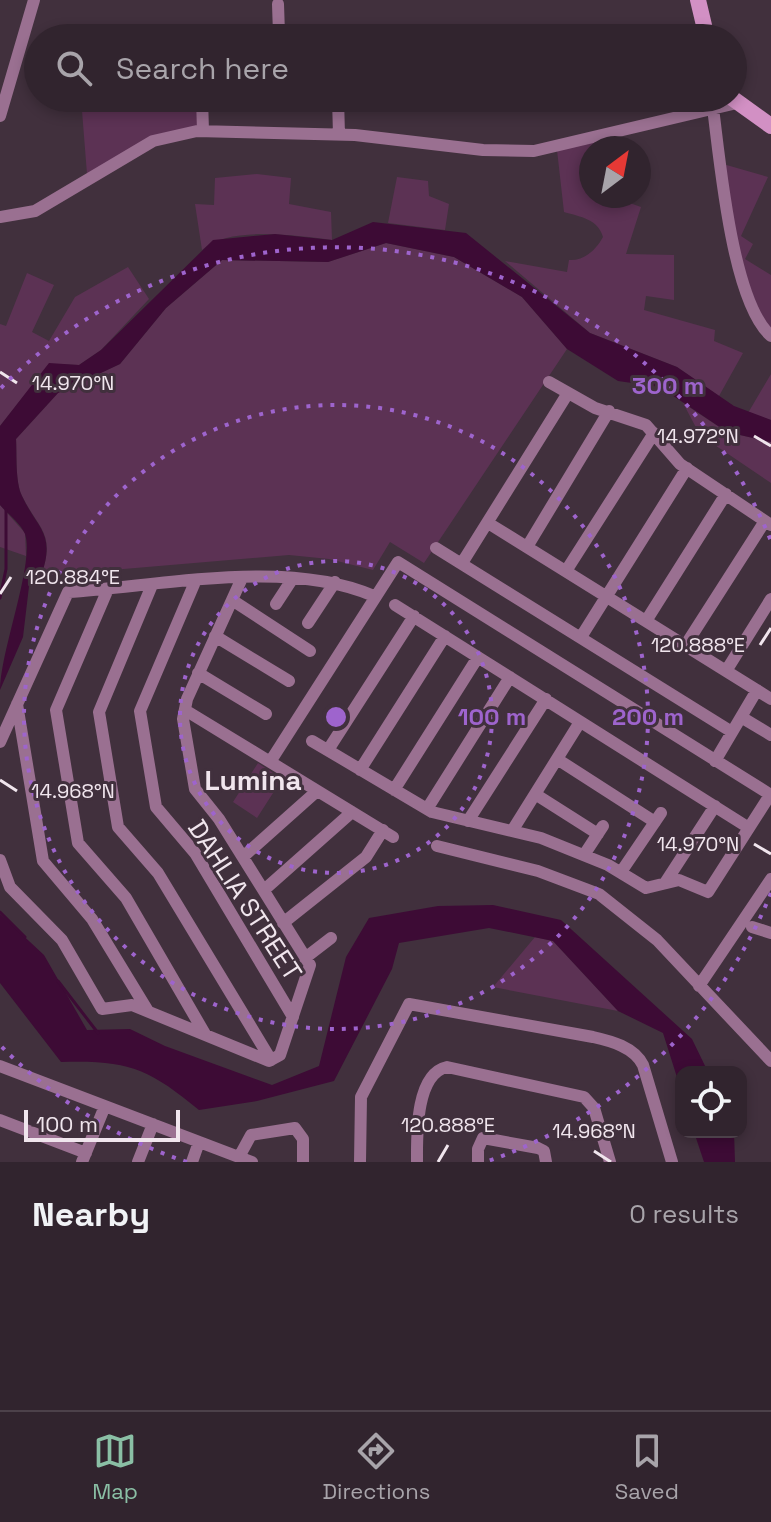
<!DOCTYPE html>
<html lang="en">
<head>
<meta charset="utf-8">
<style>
  body { margin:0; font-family:"Space Grotesk",sans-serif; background:#3d303a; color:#f1f3f6 }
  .controls { position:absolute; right:24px; bottom:24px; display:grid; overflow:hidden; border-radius:16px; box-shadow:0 4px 12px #0003 }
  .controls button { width:72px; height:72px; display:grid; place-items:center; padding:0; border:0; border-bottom:2px solid #4c414a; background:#31242e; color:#f1f3f6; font:40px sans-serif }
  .compass { position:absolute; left:579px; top:136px; width:72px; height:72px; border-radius:50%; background:#31242e; box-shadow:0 4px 12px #0003; rotate:32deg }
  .scale { position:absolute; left:24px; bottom:20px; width:156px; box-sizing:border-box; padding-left:8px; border:4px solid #f0e5ed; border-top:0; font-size:22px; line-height:28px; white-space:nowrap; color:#f0e5ed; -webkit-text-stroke:6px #41303d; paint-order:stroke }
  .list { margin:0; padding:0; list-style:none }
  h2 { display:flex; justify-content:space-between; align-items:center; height:104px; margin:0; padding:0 32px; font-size:34px }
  h2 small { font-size:26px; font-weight:400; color:#a8a4aa }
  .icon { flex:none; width:44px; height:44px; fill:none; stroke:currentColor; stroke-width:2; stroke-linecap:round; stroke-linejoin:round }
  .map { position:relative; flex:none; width:771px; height:1162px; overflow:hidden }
  .search { position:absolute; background:#31242e; box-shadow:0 4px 12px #0003; left:24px; right:24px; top:24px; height:88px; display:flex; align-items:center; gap:20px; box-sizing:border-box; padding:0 28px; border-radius:44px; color:#a8a4aa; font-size:30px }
  .sheet { height:248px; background:#31242e }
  nav { display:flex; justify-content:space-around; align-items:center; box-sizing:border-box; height:112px; border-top:2px solid #4c414a; background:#31242e; font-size:22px; color:#a8a4aa }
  nav a { display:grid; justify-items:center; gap:4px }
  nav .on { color:#8abfa5 }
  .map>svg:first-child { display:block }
  .green { fill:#5c3254 }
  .water { fill:#3d0b35 }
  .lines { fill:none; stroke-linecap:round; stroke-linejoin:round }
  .stream { stroke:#3d0b35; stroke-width:3 }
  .street { stroke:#9a7091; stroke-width:12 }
  .secondary { stroke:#d290c4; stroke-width:16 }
  .ticks { fill:none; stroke:#f0e5ed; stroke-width:3 }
  .ring { fill:none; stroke:#9e64cd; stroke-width:4; stroke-dasharray:4 8 }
  .labels { text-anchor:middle; stroke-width:6; stroke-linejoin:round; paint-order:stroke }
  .street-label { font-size:26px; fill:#f0e5ed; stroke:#41303d }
  .neighbourhood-label { font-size:28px; font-weight:bold; fill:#f0e5ed; stroke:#41303d }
  .ticks-label { font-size:20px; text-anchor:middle; fill:#f0e5ed; stroke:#41303d; stroke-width:6; stroke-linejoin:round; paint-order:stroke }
  .centre { fill:#9e64cd; stroke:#41303d; stroke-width:4 }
  .ring-label { font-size:24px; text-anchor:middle; font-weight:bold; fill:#9e64cd; stroke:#41303d; stroke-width:6; stroke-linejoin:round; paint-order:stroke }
</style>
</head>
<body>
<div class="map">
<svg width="771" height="1162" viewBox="0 0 771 1162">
  <rect width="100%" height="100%" fill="#41303d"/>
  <path class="green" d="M81,98H198L197,126L155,136L87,174Z
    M596,140V148H591V196H610L641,207L626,254L674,255V300L646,296L644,310L715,330L714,341L743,353L719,396L677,367L590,333L505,261L567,272L569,260C584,261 596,250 603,237C598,219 581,217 564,212L557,150Z
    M723,164L768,177L741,236L753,244L745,259L771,275V330L763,322L736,249Z
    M257,174L291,178L289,204L331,212L332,240C297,236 230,225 202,250L195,204L214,205L215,178Z
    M397,177L428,181L429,196L449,204L445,230L388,223Z
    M386,243L454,257L522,297L567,349L424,563L390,542L373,570L329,559L289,555L41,576C56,533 39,530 22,496C15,481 17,455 16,439L58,393L120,364L166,308L222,260L328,262Z
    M128,267L149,299L101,350L79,365L49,364L0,426V324L6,326L27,273L54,285L32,332L49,341L75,297Z
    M771,374V420L748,413Z
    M683,403L727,432L771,442V483L700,435Z
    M0,505L25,533L26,556L0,547Z
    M258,763L282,779L257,818L233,802Z
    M535,937L553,941L618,1011L493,987Z"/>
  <path class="water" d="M373,222L466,233L590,333L677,367L734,406L771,420V442L727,432L660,387L618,381L567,349L522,297L454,257L386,243L328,262L222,260L166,308L120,364L58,393L16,439C17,455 15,481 22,496C38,530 56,533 41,576L30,578L23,637L0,690C0,651 35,563 25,534C21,524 7,513 0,505V426L49,363L79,365L101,350L213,240L275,234L332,240Z
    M493,905L561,920L692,1039L708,1072H681V1090L663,1033L618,1011L553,941L489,928L399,943L392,969L334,1081L257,1101L199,1110C148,1068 128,1060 61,1062L0,983V914L44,955L87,1030L130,1029L165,1046L272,1085L319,1066L346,957L369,918L438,906Z
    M694,1132H734L735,1162H704Z"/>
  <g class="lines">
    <path class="stream" d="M0,598L6,569V510
      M0,912L25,937
      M58,981L98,1033"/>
    <path class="street" d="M278,4L279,34L335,33V38
      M202,98L203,131
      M338,98L339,135
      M713,108C720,161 732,302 771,336
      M0,116L34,0
      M0,217L35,211L153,141L197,131L355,135L483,150L534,151L737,103
      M549,382L595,408L646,425L680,464L771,525
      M488,523L771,699
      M527,547L609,411
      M436,548L732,732
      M462,563L568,393
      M566,571L654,433
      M195,582L140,711L156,807L195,853L293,1017
      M152,585L99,712L118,827L158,873L271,1060
      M108,589L56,710L78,843L126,898L205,1034
      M232,600L310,651
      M276,604L293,578
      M395,605L749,828
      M646,621L726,494
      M308,623L335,582
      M215,636L289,681
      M581,637L687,468
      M685,646L765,521
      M726,671L771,599
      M198,673L266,714
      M17,704L43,861L92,919L148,1011
      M185,710L393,837
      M741,717L771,735
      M312,741L432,812L541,838L608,865L646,888L679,880L708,892L770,795
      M0,742L68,592C161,586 287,558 374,596
      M328,750L414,616
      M557,759L655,822
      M715,761L757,690
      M270,762L398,562L771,795
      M360,770L445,636
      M394,790L478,657
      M535,794L598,834
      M427,809L510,677
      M468,821L546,699
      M512,831L580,722
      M437,846L538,871L599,894L657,940L771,1061
      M584,855L603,826
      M244,856L317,791
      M0,860L10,887L62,940L102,1009L132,1005L269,1061L280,1055L310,965L219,819L195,789L183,719L187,699L242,578
      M621,872L661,813
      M665,883L715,806
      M264,890L352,812
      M283,923L366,857L383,830
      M752,927L771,933
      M305,958L331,938
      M699,986L771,879
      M0,1066L252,1162
      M0,1120L86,1153
      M239,1157L251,1135L295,1128L303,1139V1162
      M82,1162L105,1106
      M138,1162L153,1124
      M192,1162L199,1142
      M360,1162L361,1097L409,1004L593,1037C611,1041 634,1047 643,1065L672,1162
      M417,1162C417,1137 415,1074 447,1067L584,1097L594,1108L610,1162
      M478,1162V1149L483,1138L538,1148L544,1151L546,1162"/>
    <path class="secondary" d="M698,0L707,38
      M732,98L771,126"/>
  </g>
  <path class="ticks" d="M0,372L17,383M754,436L771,446M0,594L11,577M760,645L771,628M0,780L17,791M754,844L771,854M594,1151L611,1162M438,1162L448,1145"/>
  <g class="ring">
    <circle cx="336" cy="717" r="156"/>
    <circle cx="336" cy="717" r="312"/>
    <path d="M771 893A469 469 0 0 1 485 1162M187 1162A469 469 0 0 1 1 1046M1 388A469 469 0 0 1 771 541"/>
  </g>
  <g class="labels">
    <g class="street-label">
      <text transform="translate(245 900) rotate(57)" y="9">DAHLIA STREET</text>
    </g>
    <g class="neighbourhood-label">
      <text x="253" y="790">Lumina</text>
    </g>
  </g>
  <g class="ticks-label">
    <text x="73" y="390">14.970°N</text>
    <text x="698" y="443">14.972°N</text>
    <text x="73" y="584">120.884°E</text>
    <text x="698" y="652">120.888°E</text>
    <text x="73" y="798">14.968°N</text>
    <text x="698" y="851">14.970°N</text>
    <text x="448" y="1132">120.888°E</text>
    <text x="594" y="1138">14.968°N</text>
  </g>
  <circle cx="336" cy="717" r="12" class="centre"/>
  <g class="ring-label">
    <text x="668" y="394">300 m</text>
    <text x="492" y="725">100 m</text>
    <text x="648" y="725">200 m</text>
  </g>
</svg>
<div class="controls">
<button><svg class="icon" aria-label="locate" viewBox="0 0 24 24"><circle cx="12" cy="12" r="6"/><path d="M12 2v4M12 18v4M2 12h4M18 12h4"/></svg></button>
</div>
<svg class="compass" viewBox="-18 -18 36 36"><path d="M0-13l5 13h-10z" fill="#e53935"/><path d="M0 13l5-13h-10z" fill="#a8a4aa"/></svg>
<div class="scale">100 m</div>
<div class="search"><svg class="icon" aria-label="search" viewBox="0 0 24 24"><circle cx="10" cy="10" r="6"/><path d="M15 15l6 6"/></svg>Search here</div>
</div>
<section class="sheet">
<h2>Nearby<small>0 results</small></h2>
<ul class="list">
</ul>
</section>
<nav>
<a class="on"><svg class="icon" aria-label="map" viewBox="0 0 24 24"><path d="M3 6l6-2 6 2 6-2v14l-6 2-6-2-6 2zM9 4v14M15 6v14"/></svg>Map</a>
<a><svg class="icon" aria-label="directions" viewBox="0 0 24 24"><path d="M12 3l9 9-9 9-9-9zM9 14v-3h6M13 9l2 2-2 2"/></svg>Directions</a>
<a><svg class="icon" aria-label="saved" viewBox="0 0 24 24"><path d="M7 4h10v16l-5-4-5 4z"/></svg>Saved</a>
</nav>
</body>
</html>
